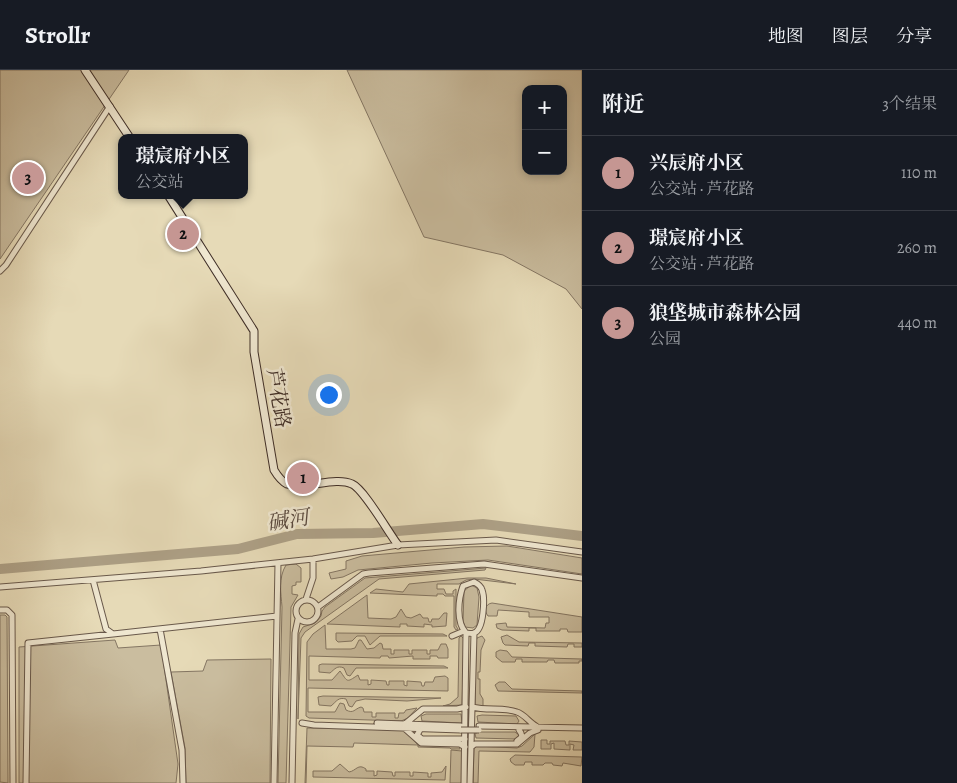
<!DOCTYPE html>
<html lang="zh">
<head>
<meta charset="utf-8">
<style>
  body { margin:0; font-family:Alegreya,"Noto Serif SC",serif; background:#20242c; color:#f1f3f6 }
  .controls { position:absolute; right:15px; top:15px; display:grid; overflow:hidden; border-radius:10px; box-shadow:0 2px 8px #0003 }
  .controls button { width:45px; height:45px; display:grid; place-items:center; padding:0; border:0; border-bottom:1px solid #363941; background:#171b24; color:#f1f3f6; font:25px sans-serif }
  .you { position:absolute; left:328px; top:324px; width:18px; height:18px; margin:-12px; border:4px solid #fff; border-radius:50%; background:#1a73e8; box-shadow:0 0 0 8px #1a73e833 }
  .badge { display:grid; place-items:center; width:32px; height:32px; border-radius:50%; background:#c59692; color:#111; font-size:16px; font-weight:700 }
  .pin { position:absolute; translate:-50% -50%; border:2px solid #fff; box-shadow:0 1px 5px #0006 }
  .popup { position:absolute; left:118px; top:64px; width:130px; height:65px; box-sizing:border-box; display:grid; place-content:center; border-radius:10px; background:#171b24; filter:drop-shadow(0 1px 4px #0005); font-size:16px; white-space:nowrap; color:#9ea1a6 }
  .popup b { font-size:19px; color:#f1f3f6 }
  .popup::after { content:''; position:absolute; left:50%; top:100%; margin-left:-10px; border:10px solid transparent; border-top-color:#171b24 }
  .list { margin:0; padding:0; list-style:none }
  h2 { display:flex; justify-content:space-between; align-items:center; height:65px; margin:0; padding:0 20px; font-size:21px }
  h2 small { font-size:16px; font-weight:400; color:#9ea1a6 }
  .list li { display:grid; grid-template-columns:32px 1fr auto; gap:15px; align-items:center; box-sizing:border-box; height:75px; padding:0 20px; border-top:1px solid #363941 }
  .list b { display:block; font-size:19px; white-space:nowrap }
  .list p { margin:0; font-size:16px; white-space:nowrap; color:#9ea1a6 }
  .list em { font-size:16px; font-style:normal; color:#9ea1a6 }
  .map { position:relative; flex:none; width:582px; height:713px; overflow:hidden }
  header { display:flex; align-items:center; gap:30px; box-sizing:border-box; height:70px; padding:0 25px; background:#171b24; border-bottom:1px solid #363941 }
  header strong { font-size:24px }
  nav { display:flex; gap:28px; margin-inline-start:auto; font-size:18px }
  main { display:flex }
  aside { flex:1; background:#171b24 }
  .map>svg:first-child { display:block }
  .green { fill:#cabd9f; stroke:#847663; fill-rule:evenodd }
  .lines { fill:none; stroke-linecap:round; stroke-linejoin:round }
  .river { stroke:#ada086; stroke-width:10 }
  .street-casing { stroke:#69594b; stroke-width:7 }
  .secondary-casing { stroke:#3f2e27; stroke-width:9 }
  .street { stroke:#efe7d0; stroke-width:5 }
  .secondary { stroke:#efe7d0; stroke-width:7 }
  .street-bridge-casing { stroke:#69594b; stroke-width:7; stroke-linecap:butt }
  .street-bridge { stroke:#efe7d0; stroke-width:5 }
  .labels { text-anchor:middle; stroke-width:5; stroke-linejoin:round; paint-order:stroke }
  .street-label { font-size:20px; fill:#3f2e27; stroke:#efe7d0 }
  .water-label { font-size:21px; font-style:italic; fill:#5a4a3f; stroke:#efe7d0 }
</style>
</head>
<body>
<header>
<strong>Strollr</strong>
<nav><a>地图</a><a>图层</a><a>分享</a></nav>
</header>
<main>
<div class="map">
<svg width="582" height="713" viewBox="0 0 582 713">
  <rect width="100%" height="100%" fill="#e6dab7"/>
  <filter id="stains"><feTurbulence type="fractalNoise" baseFrequency=".004" numOctaves="4"/><feColorMatrix values="0 0 0 0 .2 0 0 0 0 .09 0 0 0 0 .02 0 0 0 .5 -.17"/></filter>
  <radialGradient id="worn" r=".72"><stop offset=".6" stop-color="#630" stop-opacity="0"/><stop offset="1" stop-color="#630" stop-opacity=".3"/></radialGradient>
  <path class="green" d="M0,0H129L0,189Z
    M347,0H582V239L566,219L503,185L424,167ZM526,19H563V101H526Z
    M507,476L582,488V504L488,490L432,493L358,500L343,507L331,509L329,503L346,499V491L362,486L464,477Z
    M296,494L301,498V512H296V515L292,516V524L298,525L291,537L286,713H278L282,537C281,523 278,508 286,495Z
    M486,498L485,500L379,509L305,562L301,568L298,649L299,564L303,557L315,553L321,546L322,541L325,537L365,508Z
    M468,508H486L516,514L474,509L466,510L459,514H437V519H444L446,524H453V521L456,519V556L458,559L456,560L454,557V526H445L443,524H437V526L370,523L376,519L403,522L409,514Z
    M471,515L477,518L479,527L477,555L473,558L465,557L463,552L464,521Z
    M367,525L368,548L391,549L396,547L401,539L406,547L411,548L420,544L423,548H428L429,552H431L432,549H439L444,543H447L446,556L432,557V555L424,554V557L407,556V554H400V557L327,554Z
    M492,533L582,547V562H568L567,559H560V561H536V558H529V561L502,560L497,558L496,554L506,553L507,557L545,558L546,553H549V547H529V542L498,540L497,546H488C484,541 485,534 492,533Z
    M0,545H5L7,547L8,713L0,712Z
    M325,555L326,579H351L355,578L359,570H361L367,579L374,578L380,573L382,574L383,579H391V584H394V580H409V584H412V580H427V584H430V580H438L441,574H446L448,579V588H438L437,586H430V589H413V586L389,588L388,586H381L380,588L309,586V610H332L340,601C348,612 346,613 358,605L360,610H368V615L371,614V610L386,611L387,615H389V611H404V615L407,616V611L421,612L422,616H424L425,612H433L435,607L445,606L448,608V621L308,618V642H335L340,633L344,634L346,640C354,644 354,639 361,637L363,638L364,642H372V647H376V643H395V648H398L399,643H404L406,640L417,638L408,648L401,651L309,648L306,646L307,572L313,564Z
    M336,563L443,564L447,566H380L370,575L365,566H357L352,571L338,572L336,570Z
    M507,565L519,572L582,573V577H574V574H568L567,577L535,576V573H529L528,576L505,575L503,573L501,567Z
    M461,566L464,569L462,635L443,636L450,634L458,627L459,568Z
    M482,566L485,570L481,580L480,602H478V609H480V624L483,629V636H476L475,634L476,571L477,568Z
    M115,570L118,578L161,575L178,694L176,713H19V577Z
    M500,580L507,581L512,587L582,589V591H579V593H555L554,590H548L547,592H522V589H516L515,592H502L496,587V582Z
    M271,589L270,713H186L185,678L171,602L203,601L207,590Z
    M322,594L444,596L448,598H356L350,606L347,605L344,598C337,595 335,599 330,603L319,602V595Z
    M499,612H505L512,619L582,621V623L498,621L495,615Z
    M323,626L441,628L407,631L365,629L356,631L352,637L349,636L346,629C338,627 337,631 331,636L319,635L318,627Z
    M426,644H461L462,652L461,653L422,651L421,646Z
    M482,645L516,646L519,651L517,654L478,652L477,646Z
    M307,658L401,660L405,661L418,675L459,676L460,679H451L450,678L418,677V675L354,673L353,677L307,676L306,713H305Z
    M478,662H515L519,665L516,669L476,668L475,664Z
    M535,664L534,677L530,682L479,681L478,713H473L474,679L476,676L517,678L522,676Z
    M541,670H547V674H550V671H565L566,675H569V671L582,672V680H573L574,675L570,674V680L554,679V673L551,674V679H541Z
    M451,680L462,681V713H450Z
    M515,685L582,687L581,696L563,693L562,696L553,695L552,693H545L543,695H532V692H525L524,695H515L511,692L510,689Z
    M340,694L349,702C356,701 358,693 366,699V701H374V706L377,705V701L392,702L393,706H395V702H410V706H413V702L428,703V707H431V703L442,702L446,696L445,710L313,707V701H332Z"/>
  <g class="lines">
    <path class="river" d="M0,499L238,479L297,464L373,463L483,454L582,466"/>
    <defs>
      <path id="street" d="M0,201L6,195L110,36
        M93,510L106,559L113,564L277,546
        M474,512C478,514 481,516 482,520C485,528 484,560 474,563C474,564 467,563 466,563C456,552 458,530 463,516Z
        M0,517L201,501L313,489L398,475L496,470L582,482
        M306,529L313,508V489
        M296 541a11 11 0 1 1 22 0a11 11 0 1 1-22 0Z
        M318,537L363,504L369,503L484,494L582,508
        M0,540H7L12,545L13,713
        M160,559L182,680L183,713
        M452,566L464,561
        M472,637C487,641 503,637 517,642C524,644 529,652 536,656
        M302,653L314,655L461,660
        M377,653L461,656
        M405,654L423,639H457L466,637
        M479,656L582,658
        M404,658L421,673L460,674L465,677
        M421,658L417,665L422,669H465
        M517,671L522,667L521,663L519,660
        M471,677L475,674H517L530,663L538,660
        M26,713L28,573L113,564
        M274,713L278,493
        M292,713L295,563L298,549
        M464,713L466,563
        M470,713L474,563"/>
      <path id="secondary" d="M85,0L130,68
        M168,125L254,261V282L274,400C277,405 281,411 287,414C305,420 335,406 352,414C364,419 388,462 398,475"/>
    </defs>
    <use href="#street" class="street-casing"/>
    <use href="#secondary" class="secondary-casing"/>
    <use href="#street" class="street"/>
    <use href="#secondary" class="secondary"/>
    <defs>
      <path id="street-bridge" d="M461,660H479"/>
    </defs>
    <use href="#street-bridge" class="street-bridge-casing"/>
    <use href="#street-bridge" class="street-bridge"/>
  </g>
  <g class="labels">
    <g class="street-label">
      <text transform="translate(279 328) rotate(81)" y="7">芦花路</text>
    </g>
    <g class="water-label">
      <text transform="translate(288 450) rotate(-9)" y="7">碱河</text>
    </g>
  </g>
  <rect width="100%" height="100%" filter="url(#stains)"/>
  <rect width="100%" height="100%" fill="url(#worn)"/>
</svg>
<div class="controls">
<button>+</button>
<button>−</button>
</div>
<div class="you"></div>
<div class="pin badge" style="left:303px;top:408px">1</div>
<div class="pin badge" style="left:183px;top:164px">2</div>
<div class="popup"><b>璟宸府小区</b>公交站</div>
<div class="pin badge" style="left:28px;top:108px">3</div>
</div>
<aside>
<h2>附近<small>3个结果</small></h2>
<ul class="list">
<li><span class="badge">1</span><div><b>兴辰府小区</b><p>公交站 · 芦花路</p></div><em>110 m</em></li>
<li><span class="badge">2</span><div><b>璟宸府小区</b><p>公交站 · 芦花路</p></div><em>260 m</em></li>
<li><span class="badge">3</span><div><b>狼垡城市森林公园</b><p>公园</p></div><em>440 m</em></li>
</ul>
</aside>
</main>
</body>
</html>
